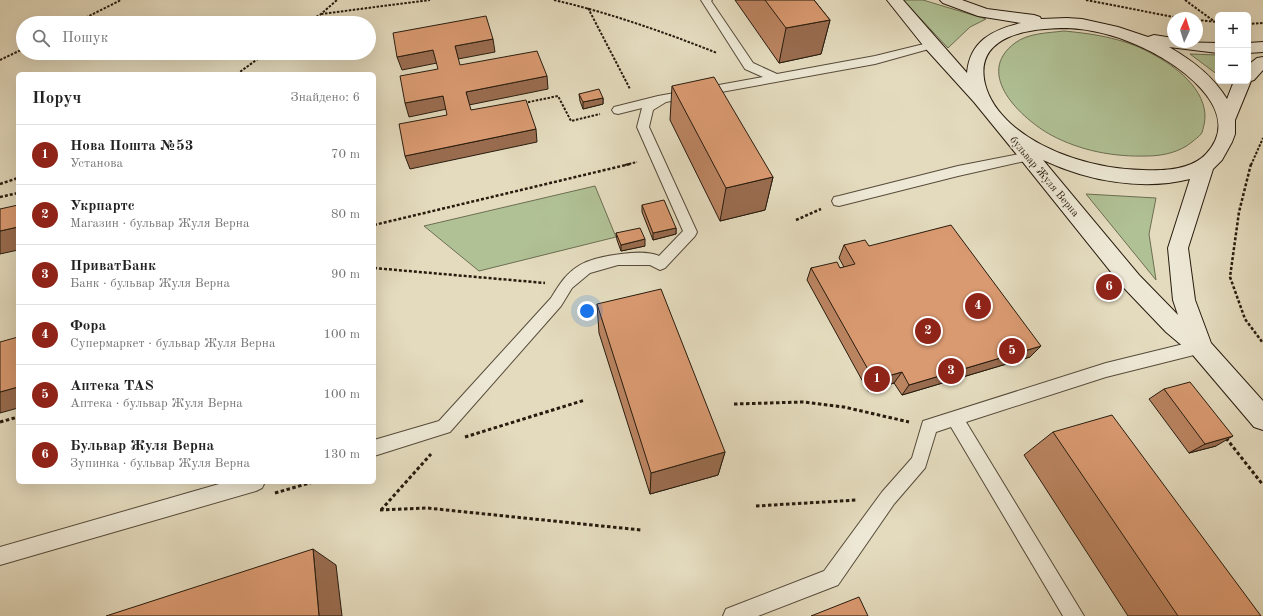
<!DOCTYPE html>
<html lang="uk">
<head>
<meta charset="utf-8">
<style>
  body { margin:0; font-family:"Old Standard TT",serif; background:#f2f2f2; color:#222 }
  .controls { position:absolute; right:12px; top:12px; display:grid; overflow:hidden; border-radius:6px; box-shadow:0 4px 16px #0002 }
  .controls button { width:36px; height:36px; display:grid; place-items:center; padding:0; border:0; border-bottom:1px solid #e0e0e0; background:#fff; color:#222; font:20px sans-serif }
  .compass { position:absolute; left:1167px; top:12px; width:36px; height:36px; border-radius:50%; background:#fff; box-shadow:0 4px 16px #0002; rotate:4deg }
  .you { position:absolute; left:587px; top:311px; width:14px; height:14px; margin:-10px; border:3px solid #fff; border-radius:50%; background:#1a73e8; box-shadow:0 0 0 6px #1a73e833 }
  .badge { display:grid; place-items:center; width:26px; height:26px; border-radius:50%; background:#8f2418; color:#fff; font-size:13px; font-weight:700 }
  .pin { position:absolute; translate:-50% -50%; border:2px solid #fff; box-shadow:0 1px 4px #0006 }
  .list { margin:0; padding:0; list-style:none }
  h2 { display:flex; justify-content:space-between; align-items:center; height:52px; margin:0; padding:0 16px; font-size:17px }
  h2 small { font-size:13px; font-weight:400; color:#767676 }
  .list li { display:grid; grid-template-columns:26px 1fr auto; gap:12px; align-items:center; box-sizing:border-box; height:60px; padding:0 16px; border-top:1px solid #e0e0e0 }
  .list b { display:block; font-size:15px; white-space:nowrap }
  .list p { margin:0; font-size:13px; white-space:nowrap; color:#767676 }
  .list em { font-size:13px; font-style:normal; color:#767676 }
  .icon { flex:none; width:22px; height:22px; fill:none; stroke:currentColor; stroke-width:2; stroke-linecap:round; stroke-linejoin:round }
  .map { position:relative; flex:none; width:1263px; height:616px; overflow:hidden }
  .search { position:absolute; background:#fff; box-shadow:0 4px 16px #0002; left:16px; top:16px; width:360px; height:44px; display:flex; align-items:center; gap:10px; box-sizing:border-box; padding:0 14px; border-radius:22px; color:#767676; font-size:15px }
  .panel { position:absolute; background:#fff; box-shadow:0 4px 16px #0002; left:16px; top:72px; width:360px; height:412px; border-radius:6px }
  .map>svg:first-child { display:block }
  .green { fill:#b0c195; stroke:#6c6e52 }
  .lines { fill:none; stroke-linecap:round; stroke-linejoin:round }
  .lane-casing { stroke:#564b3a; stroke-width:2 }
  .secondary-casing { stroke:#271b0e; stroke-width:2 }
  .path-far2 { stroke:#271b0e; stroke-width:2; stroke-dasharray:2.5 1.5; stroke-linecap:butt }
  .path-far1 { stroke:#271b0e; stroke-width:2.5; stroke-dasharray:3 2; stroke-linecap:butt }
  .path { stroke:#271b0e; stroke-width:3; stroke-dasharray:3.5 2.5; stroke-linecap:butt }
  .lane { fill:#ede8d5; fill-rule:evenodd }
  .secondary { fill:#ede8d5; fill-rule:evenodd }
  .wall { fill:#bb8461; stroke:#271b0e }
  .shaded-wall { fill:#996c4f; stroke:#271b0e }
  .building { fill:#da9a71; stroke:#271b0e }
  .labels { text-anchor:middle; stroke-width:3; stroke-linejoin:round; paint-order:stroke }
  .street-label { font-size:11px; fill:#271b0e; stroke:#ede8d5 }
</style>
</head>
<body>
<div class="map">
<svg width="1263" height="616" viewBox="0 0 1263 616">
  <rect width="100%" height="100%" fill="#e4dbbe"/>
  <filter id="stains"><feTurbulence type="fractalNoise" baseFrequency=".005" numOctaves="4"/><feColorMatrix values="0 0 0 0 .2 0 0 0 0 .09 0 0 0 0 .02 0 0 0 .5 -.17"/></filter>
  <radialGradient id="worn" r=".72"><stop offset=".6" stop-color="#630" stop-opacity="0"/><stop offset="1" stop-color="#630" stop-opacity=".3"/></radialGradient>
  <path class="green" d="M903,0H923L986,19L970,27L948,48Z
    M1064,31C1096,34 1128,39 1156,56C1180,69 1211,95 1204,125C1203,127 1203,132 1201,134C1199,137 1195,139 1192,142C1180,152 1163,156 1147,156C1114,157 1081,151 1051,135C1022,119 973,74 1015,43C1028,33 1048,33 1064,31Z
    M1190,54L1218,55V75Z
    M595,186L616,237L479,271L424,226Z
    M1086,194L1156,198L1149,234L1156,280Z"/>
  <g class="lines">
    <defs>
      <path id="lane" d="M701,0H712L711,1L753,63L777,74L875,56L932,42L936,43L938,45L936,47L875,64L666,102L653,110L649,127L697,232L695,236L665,268L660,270L650,265H618L590,273L572,288L561,306L450,432L374,456V440L439,421L551,298C559,285 566,273 580,265C595,256 643,248 659,256L683,231L637,127L642,108L618,114L614,113L612,110L614,107L658,96L763,77L745,69Z
        M1029,152L1034,153L1035,156L1034,159L958,176L839,206L834,205L832,201L834,197L839,196L958,166Z
        M1200,340L1206,342L1208,347L1206,352L1106,377L966,422L1084,616H1063L951,427L936,432L925,468L894,504L838,585L758,616H723L726,609L824,571L882,492L912,458L923,421L1106,363Z
        M226,482H265L262,488L256,491L0,565V547Z"/>
      <path id="secondary" d="M887,0H903L967,73C970,41 992,30 1021,23L978,16L943,3L940,0H962L987,9L1034,15L1040,17L1041,19L1067,18L1082,19L1118,27L1148,37L1154,35L1173,38V42L1218,43V53L1169,47C1192,60 1213,76 1227,99L1234,81H1248V65L1257,58L1263,57V70L1254,80L1251,81L1235,120V134L1232,142L1222,160L1213,169L1188,248L1195,300L1211,343L1263,401V430L1254,427L1192,354L1166,332L1123,287L1022,161L974,102L926,49ZM1067,28C1091,29 1115,35 1137,45C1173,60 1248,109 1206,154C1191,170 1163,171 1143,170C1098,169 1045,154 1011,124C999,113 989,100 985,84C973,34 1032,28 1067,28ZM1043,160C1088,181 1142,191 1190,179L1168,248L1173,300L1178,315L1139,275Z
        M1263,42V52L1248,53V43Z"/>
    </defs>
    <use href="#lane" class="lane-casing"/>
    <use href="#secondary" class="secondary-casing"/>
    <path class="path-far2" d="M554,0C610,13 664,32 717,53
      M1086,0L1179,18
      M1185,0L1215,22
      M588,8L630,89
      M321,14L430,0
      M1197,20L1218,22
      M75,23L121,0
      M306,23L321,14L337,0
      M1248,24L1263,23
      M0,60L23,49
      M237,74L266,53
      M524,103L558,96L571,121L600,114
      M625,165L637,162
      M1251,165L1263,138"/>
    <path class="path-far1" d="M1251,164L1239,212L1230,277L1245,319L1263,343
      M0,184L18,178
      M0,197L18,193
      M796,220L821,209
      M374,225L630,164
      M374,268L545,283"/>
    <path class="path" d="M734,404L803,402L844,407L909,422
      M0,422L18,417
      M465,437L585,400
      M1226,438L1263,485
      M275,493L313,482
      M756,506L857,500
      M380,510L427,508L641,530
      M381,510L431,454"/>
    <use href="#lane" class="lane"/>
    <use href="#secondary" class="secondary"/>
  </g>
  <path class="wall" d="M735,0H814L830,20L821,54L779,63Z
    M672,86L773,177L765,210L720,221L670,120Z
    M579,94L603,98V104L583,109L580,101Z
    M642,205L676,228V234L653,240L642,212Z
    M616,233L645,246L621,251L617,240Z
    M844,245L869,246L1041,346L1030,357L902,395L894,383L868,391L807,280L811,268H840L844,267L839,258Z
    M597,304L725,452L718,475L650,494L599,333Z
    M1164,389L1216,446L1189,453L1149,399Z
    M1053,432L1261,616H1128L1024,455Z"/>
  <path class="shaded-wall" d="M830,20L821,54L779,63L786,28Z
    M493,39L495,52L458,59L455,46Z
    M433,50L437,63L402,70L397,57Z
    M547,76L548,89L469,105L466,92Z
    M443,96L447,109L409,117L405,103Z
    M603,98V104L583,109V102Z
    M536,129L537,142L410,169L405,156Z
    M773,177L765,210L720,221L726,188Z
    M18,227V250L0,254V231Z
    M676,228V234L653,240V233Z
    M645,239V246L621,251V245Z
    M1041,346L1030,357L902,395L909,385Z
    M902,372L894,383L868,391L874,380Z
    M18,387V408L0,413V392Z
    M1233,436L1216,446L1189,453L1205,444Z
    M725,452L718,475L650,494L651,473Z
    M313,549L336,565L342,616H319Z"/>
  <path class="building" d="M765,0H814L830,20L786,28Z
    M486,16L493,39L455,46L460,65L537,51L547,76L466,92L471,110L526,100L536,129L405,156L399,124L447,115L443,96L405,103L400,76L438,69L433,50L397,57L393,33Z
    M714,77L773,177L726,188L672,86Z
    M599,89L603,98L583,102L579,94Z
    M664,200L676,228L653,233L642,205Z
    M18,205V227L0,231V209Z
    M951,225L1041,346L909,385L902,372L874,380L811,268L837,262L840,268L855,264L844,245L865,240L869,246Z
    M640,228L645,239L621,245L616,233Z
    M661,289L725,452L651,473L597,304Z
    M18,337V387L0,392V342Z
    M1190,382L1233,436L1205,444L1164,389Z
    M1112,415L1261,616H1178L1053,432Z
    M313,549L319,616H106Z
    M859,597L868,616H811Z"/>
  <g class="labels">
    <g class="street-label">
      <text transform="translate(1045 176) rotate(50)" y="4">бульвар Жуля Верна</text>
    </g>
  </g>
  <rect width="100%" height="100%" filter="url(#stains)"/>
  <rect width="100%" height="100%" fill="url(#worn)"/>
</svg>
<div class="controls">
<button>+</button>
<button>−</button>
</div>
<svg class="compass" viewBox="-18 -18 36 36"><path d="M0-13l5 13h-10z" fill="#e53935"/><path d="M0 13l5-13h-10z" fill="#767676"/></svg>
<div class="you"></div>
<div class="pin badge" style="left:877px;top:379px">1</div>
<div class="pin badge" style="left:928px;top:331px">2</div>
<div class="pin badge" style="left:951px;top:371px">3</div>
<div class="pin badge" style="left:978px;top:306px">4</div>
<div class="pin badge" style="left:1012px;top:351px">5</div>
<div class="pin badge" style="left:1109px;top:287px">6</div>
<div class="search"><svg class="icon" aria-label="search" viewBox="0 0 24 24"><circle cx="10" cy="10" r="6"/><path d="M15 15l6 6"/></svg>Пошук</div>
<section class="panel">
<h2>Поруч<small>Знайдено: 6</small></h2>
<ul class="list">
<li><span class="badge">1</span><div><b>Нова Пошта №53</b><p>Установа</p></div><em>70 m</em></li>
<li><span class="badge">2</span><div><b>Укрпартс</b><p>Магазин · бульвар Жуля Верна</p></div><em>80 m</em></li>
<li><span class="badge">3</span><div><b>ПриватБанк</b><p>Банк · бульвар Жуля Верна</p></div><em>90 m</em></li>
<li><span class="badge">4</span><div><b>Фора</b><p>Супермаркет · бульвар Жуля Верна</p></div><em>100 m</em></li>
<li><span class="badge">5</span><div><b>Аптека TAS</b><p>Аптека · бульвар Жуля Верна</p></div><em>100 m</em></li>
<li><span class="badge">6</span><div><b>Бульвар Жуля Верна</b><p>Зупинка · бульвар Жуля Верна</p></div><em>130 m</em></li>
</ul>
</section>
</div>
</body>
</html>
